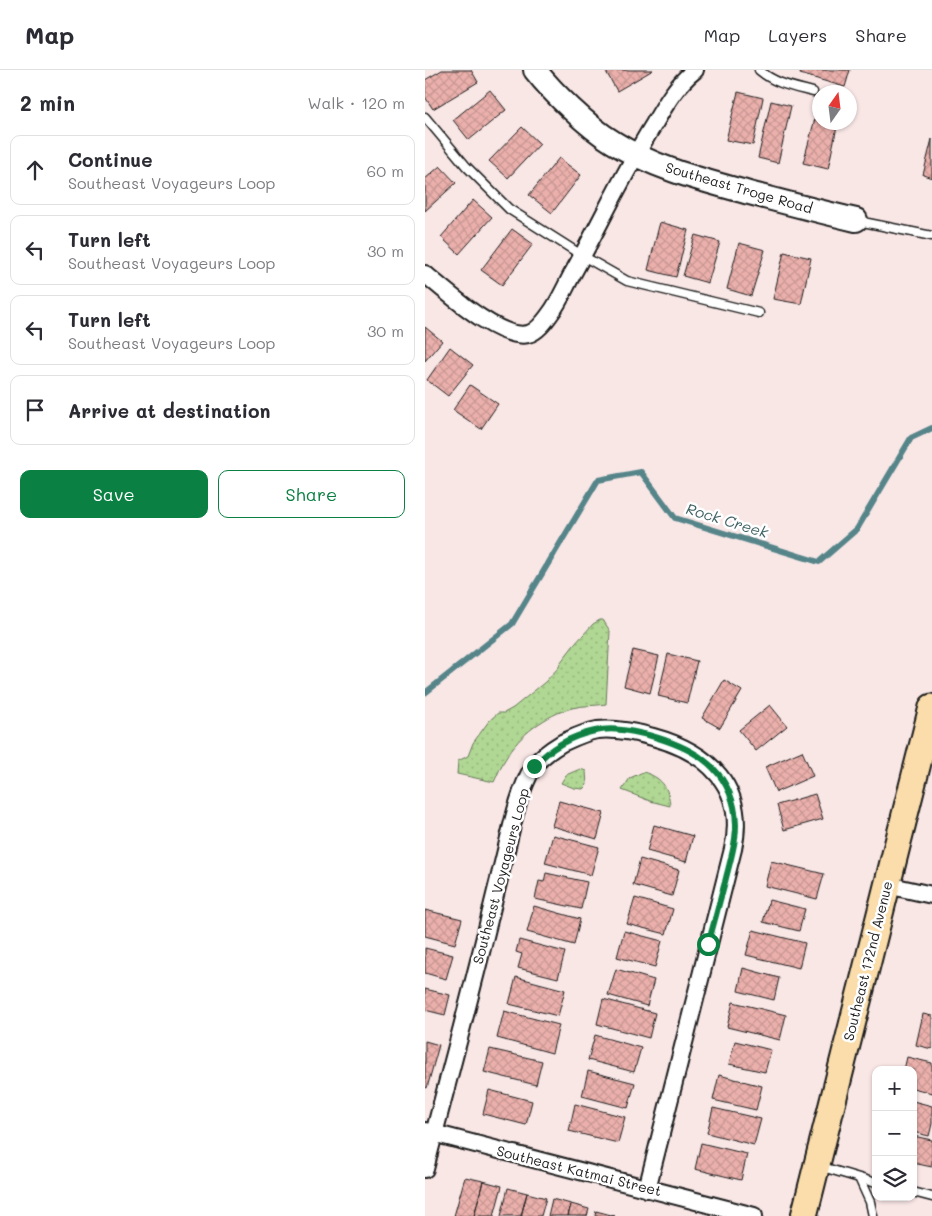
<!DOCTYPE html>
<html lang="en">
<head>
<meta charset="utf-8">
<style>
  body { margin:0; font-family:Mali,sans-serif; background:#f2f2f3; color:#2b2b33 }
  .controls { position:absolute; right:15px; bottom:15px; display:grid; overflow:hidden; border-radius:10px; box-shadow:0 1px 4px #0004 }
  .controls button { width:45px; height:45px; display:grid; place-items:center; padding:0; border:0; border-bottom:1px solid #e1e1e2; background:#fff; color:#2b2b33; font:25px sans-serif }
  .compass { position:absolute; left:387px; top:15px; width:45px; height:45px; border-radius:50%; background:#fff; box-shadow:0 1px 4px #0004; rotate:14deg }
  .stop { position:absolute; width:15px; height:15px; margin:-11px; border:4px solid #0b8043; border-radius:50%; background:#fff }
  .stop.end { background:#0b8043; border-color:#fff; box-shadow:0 1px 5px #0008 }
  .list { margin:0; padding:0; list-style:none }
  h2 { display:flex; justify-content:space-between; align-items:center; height:65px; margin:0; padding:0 20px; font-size:21px }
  h2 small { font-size:16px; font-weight:400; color:#7c7c81 }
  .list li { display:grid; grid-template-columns:32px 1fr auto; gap:15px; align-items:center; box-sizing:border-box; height:70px; margin:0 10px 10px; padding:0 10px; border:1px solid #e1e1e2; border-radius:10px }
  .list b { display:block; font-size:19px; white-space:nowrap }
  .list p { margin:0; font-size:16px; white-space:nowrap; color:#7c7c81 }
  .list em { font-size:16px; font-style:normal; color:#7c7c81 }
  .actions { display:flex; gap:10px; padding:15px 20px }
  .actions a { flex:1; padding:11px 0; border:1px solid #0b8043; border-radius:10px; text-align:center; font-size:18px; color:#0b8043 }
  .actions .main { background:#0b8043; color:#fff }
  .icon { flex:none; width:28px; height:28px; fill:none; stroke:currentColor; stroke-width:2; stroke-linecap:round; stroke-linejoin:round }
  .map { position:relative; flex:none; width:507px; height:1146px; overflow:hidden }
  header { display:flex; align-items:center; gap:30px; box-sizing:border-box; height:70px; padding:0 25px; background:#fff; border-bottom:1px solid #e1e1e2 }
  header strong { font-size:24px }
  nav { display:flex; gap:28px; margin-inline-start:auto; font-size:18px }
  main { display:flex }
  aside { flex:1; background:#fff }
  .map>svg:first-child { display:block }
  .green { fill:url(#green-dots); stroke:#667a58 }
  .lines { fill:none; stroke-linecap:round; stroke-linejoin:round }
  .stream { stroke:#548489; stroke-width:6 }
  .building { fill:url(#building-cross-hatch); stroke:#1c1c1c }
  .lane-casing { stroke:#1c1c1c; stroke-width:11 }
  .street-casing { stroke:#1c1c1c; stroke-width:20 }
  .secondary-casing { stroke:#1c1c1c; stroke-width:26 }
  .primary-casing { stroke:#1c1c1c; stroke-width:29 }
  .lane { stroke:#fff; stroke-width:8 }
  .street { stroke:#fff; stroke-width:16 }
  .secondary { stroke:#fff; stroke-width:22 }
  .primary { stroke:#faddab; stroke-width:25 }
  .route { stroke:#0b8043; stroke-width:6 }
  .labels { text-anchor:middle; stroke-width:5; stroke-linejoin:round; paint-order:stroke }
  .street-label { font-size:14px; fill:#1c1c1c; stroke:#fff }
  .water-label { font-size:15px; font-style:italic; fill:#416264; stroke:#fff }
</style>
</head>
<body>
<header>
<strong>Map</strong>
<nav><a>Map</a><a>Layers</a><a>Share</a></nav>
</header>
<main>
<aside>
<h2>2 min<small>Walk · 120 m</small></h2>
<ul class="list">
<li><svg class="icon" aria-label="ahead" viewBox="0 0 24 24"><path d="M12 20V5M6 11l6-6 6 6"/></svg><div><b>Continue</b><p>Southeast Voyageurs Loop</p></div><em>60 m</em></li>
<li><svg class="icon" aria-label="left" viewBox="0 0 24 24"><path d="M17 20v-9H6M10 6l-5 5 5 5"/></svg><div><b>Turn left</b><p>Southeast Voyageurs Loop</p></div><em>30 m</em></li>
<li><svg class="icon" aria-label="left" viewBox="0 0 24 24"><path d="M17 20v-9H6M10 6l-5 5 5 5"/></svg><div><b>Turn left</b><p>Southeast Voyageurs Loop</p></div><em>30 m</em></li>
<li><svg class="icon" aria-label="arrive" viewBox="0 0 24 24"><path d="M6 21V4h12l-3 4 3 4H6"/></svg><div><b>Arrive at destination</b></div></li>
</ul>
<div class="actions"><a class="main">Save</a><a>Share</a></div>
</aside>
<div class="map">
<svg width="507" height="1146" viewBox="0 0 507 1146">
  <defs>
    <pattern id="green-dots" width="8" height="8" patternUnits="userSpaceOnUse" patternTransform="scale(1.25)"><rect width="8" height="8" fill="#b0d793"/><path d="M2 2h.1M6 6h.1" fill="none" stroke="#97b87e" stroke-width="1.8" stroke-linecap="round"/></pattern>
    <pattern id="building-cross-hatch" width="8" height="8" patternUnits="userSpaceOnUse" patternTransform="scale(1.25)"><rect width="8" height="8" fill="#ebb0ac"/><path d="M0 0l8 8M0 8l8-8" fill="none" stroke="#c99793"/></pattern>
  </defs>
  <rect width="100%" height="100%" fill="#f9e7e6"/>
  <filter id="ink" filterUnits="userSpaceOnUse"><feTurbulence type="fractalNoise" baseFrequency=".02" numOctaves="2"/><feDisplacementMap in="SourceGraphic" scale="10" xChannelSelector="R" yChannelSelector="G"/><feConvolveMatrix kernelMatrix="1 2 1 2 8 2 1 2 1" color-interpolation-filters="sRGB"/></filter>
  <g filter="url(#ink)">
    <path class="green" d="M175,550H178L185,561L181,634C170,636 159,635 147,638C121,645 94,665 81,688C76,695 73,704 69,712L32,704L33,691L43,686L48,673L64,651L73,643H79L88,638L120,612L134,597L135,593L149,575L168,554Z
      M155,699L161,701L162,715L158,719L149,718L136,713L141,705Z
      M218,702C236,707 244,717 245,736L225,731L197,720L205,708Z"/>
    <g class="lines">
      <path class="stream" d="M0,623L87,554L173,410L216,402L250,448L394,492L432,459L486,368L507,358"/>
    </g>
    <path class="building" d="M17,0H46L53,12L8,39L0,27V10Z
      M180,0H228L192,21Z
      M376,0H425L420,17L375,4Z
      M65,20L81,40L44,70L28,50Z
      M313,22L338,28L328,75L301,70Z
      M346,31L366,36L353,93L333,88Z
      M391,45H394V52H413L403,99L378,93Z
      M97,57L115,74L83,108L64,91Z
      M507,69V108L498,105Z
      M134,88L156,105L127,143L104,125Z
      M15,96L31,113L0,141V109Z
      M48,130L67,147L34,184L16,167Z
      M235,152L263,160L251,207L223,200Z
      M87,159L108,174L77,215L56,200Z
      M270,165L295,172L283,213L258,206Z
      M314,173L340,180L326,226L302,219Z
      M359,182L386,188L376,234L348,229Z
      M0,257L17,271L0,291Z
      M25,277L48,295L23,326L2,310Z
      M45,315L73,334L56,359L28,340Z
      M208,580L234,586L225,623L199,616Z
      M243,584L272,591L262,633L233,626Z
      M299,610L317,621L295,658L277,648Z
      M345,635L362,656L331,681L314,660Z
      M377,681L388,706L351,722L340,697Z
      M390,724L398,749L359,760L352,735Z
      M134,731L179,743L172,769L127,756Z
      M229,755L268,766L261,792L222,781Z
      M128,765L174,777L166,805L120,793Z
      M215,789L254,800L247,826L208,815Z
      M346,791L399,804L392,829L340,816Z
      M121,803L162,812L156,839L110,829L114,811L119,812Z
      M210,828L248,839L241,864L202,854Z
      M344,830L380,839L374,861L338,852Z
      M109,836L155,849L149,875L102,862Z
      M0,840L37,849L30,874L0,866Z
      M328,860L380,873L374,898L321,885Z
      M199,861L237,871L230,897L192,887Z
      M94,870L140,882L133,908L93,898L97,884L91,882Z
      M0,878L28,885L21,909L0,903Z
      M318,898L354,908L349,930L313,921Z
      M191,899L229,910L222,936L183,925Z
      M91,907L140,920L133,946L84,934Z
      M0,919L25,925L20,945L0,940Z
      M178,929L230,943L224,968L172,954Z
      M308,932L361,945L355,970L302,957Z
      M79,941L134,955L127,983L72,968Z
      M498,944L507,946V979L491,975Z
      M170,965L216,978L209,1002L163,990Z
      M0,971L14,975L2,1018L0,1017Z
      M310,971L346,980L340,1002L304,994Z
      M65,979L117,991L111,1015L59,1002Z
      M482,987L507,993V1023L488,1018V1000H479Z
      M163,1001L210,1013L203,1038L157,1026Z
      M294,1005L337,1016L331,1040L288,1030Z
      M64,1020L107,1031L101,1055L58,1044Z
      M488,1031L507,1036V1054L504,1066L488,1062Z
      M150,1034L200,1047L193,1073L144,1061Z
      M288,1038L336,1049L329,1075L282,1063Z
      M488,1066L507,1070V1097L488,1093Z
      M276,1073L322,1084L316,1110L270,1099Z
      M40,1107L58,1111L49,1146H29Z
      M58,1111L77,1116L69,1146H49Z
      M83,1118L102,1123L96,1146H76Z
      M102,1123L121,1128L116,1146H96Z
      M127,1129L146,1134L143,1146H123Z
      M146,1134L164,1139L162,1146H143Z
      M171,1141L190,1146H170Z"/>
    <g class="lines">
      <defs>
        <path id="lane" d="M334,0C350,14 369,17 388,22
          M0,47L41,96L84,139L158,186L202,211L334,243
          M433,151L507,166
          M394,1096L451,1113
          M435,1110L445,1132L448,1146
          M488,1122L507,1127"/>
        <path id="street" d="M0,204C21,221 75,271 103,264C112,262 120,251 125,244C135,231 141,215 149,201C176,152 199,102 229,54C240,35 252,14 270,0
          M462,815L507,825
          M0,1061L329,1146
          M0,1099C21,1016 44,933 64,850C70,824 77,798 83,772C89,747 95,720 108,697C115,687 127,679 137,673C148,668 160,662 172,660C192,658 210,662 228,667C283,682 322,717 308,779L222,1119"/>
        <path id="secondary" d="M110,0C128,23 163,57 188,72C230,99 281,111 328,124C362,133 397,142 431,150"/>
        <path id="primary" d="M379,1146L507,637"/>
      </defs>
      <use href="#lane" class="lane-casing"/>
      <use href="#street" class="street-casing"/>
      <use href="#secondary" class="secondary-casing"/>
      <use href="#primary" class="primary-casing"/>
      <use href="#lane" class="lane"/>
      <use href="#street" class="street"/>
      <use href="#secondary" class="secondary"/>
      <use href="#primary" class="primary"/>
    </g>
  </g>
  <g class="lines" filter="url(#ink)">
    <path class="route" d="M109,696C125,678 146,666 170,661C188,657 206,661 223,665C263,676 299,693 309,737C315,763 306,787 300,812C294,833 289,854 283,874"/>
  </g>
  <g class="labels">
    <g class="street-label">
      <text transform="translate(314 118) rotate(16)" y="5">Southeast Troge Road</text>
      <text transform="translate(76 806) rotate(-75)" y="5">Southeast Voyageurs Loop</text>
      <text transform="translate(443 891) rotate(-76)" y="5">Southeast 172nd Avenue</text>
      <text transform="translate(154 1101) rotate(14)" y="5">Southeast Katmai Street</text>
    </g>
    <g class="water-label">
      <text transform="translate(302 451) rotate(17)" y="5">Rock Creek</text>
    </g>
  </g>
</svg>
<div class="controls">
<button>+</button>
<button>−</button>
<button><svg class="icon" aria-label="layers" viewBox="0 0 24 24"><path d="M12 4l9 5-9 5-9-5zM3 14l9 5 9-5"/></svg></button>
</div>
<svg class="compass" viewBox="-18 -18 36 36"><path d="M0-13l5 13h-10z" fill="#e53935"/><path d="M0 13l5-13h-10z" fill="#7c7c81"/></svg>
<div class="stop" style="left:283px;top:874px"></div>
<div class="stop end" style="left:109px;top:696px"></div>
</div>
</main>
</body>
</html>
